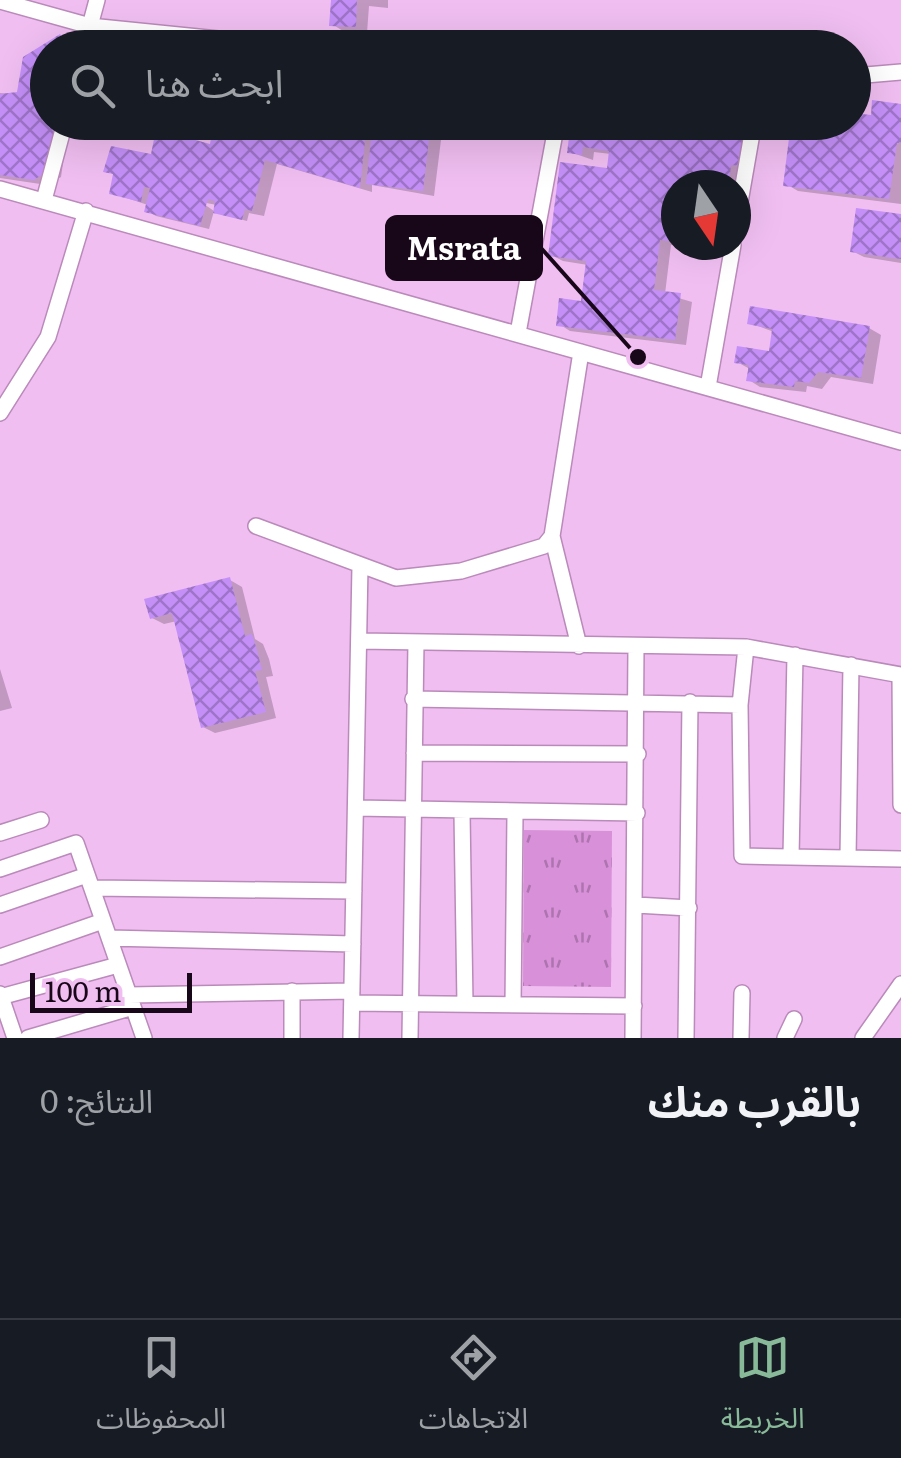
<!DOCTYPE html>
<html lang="ar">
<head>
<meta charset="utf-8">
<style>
  body { margin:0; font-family:Literata,"Noto Sans Arabic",serif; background:#20242c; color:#f1f3f6; direction:rtl }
  .compass { position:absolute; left:661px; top:170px; width:90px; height:90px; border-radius:50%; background:#171b24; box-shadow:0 10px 40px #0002; rotate:167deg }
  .scale { position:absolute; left:30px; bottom:25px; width:162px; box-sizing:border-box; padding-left:10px; border:5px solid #180719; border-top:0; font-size:28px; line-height:35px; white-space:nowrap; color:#180719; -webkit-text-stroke:8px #f0bef1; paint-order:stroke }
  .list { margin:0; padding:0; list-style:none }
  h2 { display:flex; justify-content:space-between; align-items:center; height:130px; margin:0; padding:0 40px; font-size:42px }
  h2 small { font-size:32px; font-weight:400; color:#9ea1a6 }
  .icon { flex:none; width:55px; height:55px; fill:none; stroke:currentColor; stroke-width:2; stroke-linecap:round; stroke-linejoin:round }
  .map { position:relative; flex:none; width:901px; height:1038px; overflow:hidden; direction:ltr }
  .search { position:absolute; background:#171b24; box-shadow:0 10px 40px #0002; left:30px; right:30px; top:30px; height:110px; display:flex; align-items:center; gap:25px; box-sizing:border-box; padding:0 35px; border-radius:55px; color:#9ea1a6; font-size:38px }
  .sheet { height:280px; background:#171b24 }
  nav { display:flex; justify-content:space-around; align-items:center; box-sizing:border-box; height:140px; border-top:2px solid #363941; background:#171b24; font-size:28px; color:#9ea1a6 }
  nav a { display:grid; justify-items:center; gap:5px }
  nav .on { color:#88b998 }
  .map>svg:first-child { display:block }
  .grass { fill:url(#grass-tufts) }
  .shadow { fill:#0003 }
  .building { fill:url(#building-cross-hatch) }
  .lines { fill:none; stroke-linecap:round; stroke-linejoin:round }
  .minor-casing { stroke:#ba8aba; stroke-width:18 }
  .minor { stroke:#fff; stroke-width:15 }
  .leader { fill:none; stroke:#180719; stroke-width:4 }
  .callout-dot { fill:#180719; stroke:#f0bef1; stroke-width:4 }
  .callout { fill:#180719; stroke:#180719; stroke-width:4 }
  .callout-label { font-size:32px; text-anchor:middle; font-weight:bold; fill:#fff }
</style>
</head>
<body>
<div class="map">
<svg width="901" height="1038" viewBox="0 0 901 1038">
  <defs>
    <pattern id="grass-tufts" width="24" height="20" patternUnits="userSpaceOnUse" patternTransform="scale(2.5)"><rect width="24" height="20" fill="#d891d9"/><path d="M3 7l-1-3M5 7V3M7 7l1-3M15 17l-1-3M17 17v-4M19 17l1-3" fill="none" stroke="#ae74af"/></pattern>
    <pattern id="building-cross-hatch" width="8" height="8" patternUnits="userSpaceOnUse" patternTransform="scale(2.5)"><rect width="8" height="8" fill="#c490f8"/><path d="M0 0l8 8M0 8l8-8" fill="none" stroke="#9e74c8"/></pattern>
  </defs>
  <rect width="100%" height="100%" fill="#f0bef1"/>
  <path class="grass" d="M524,830L612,831L611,987L523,986Z"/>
  <path class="shadow" d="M333,0H388V8L369,6L367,33L343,31L332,24Z
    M60,37L74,48H48V122H69L61,177L47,185L0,178V93L20,95L25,59Z
    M901,106V204L798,191L786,184L854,122V115L873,118Z
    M175,122L430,125L442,132L434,196L372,185V192L277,164L264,216L249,213L247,221L221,214L217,205L201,202L214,211L209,229L156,216L147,211L148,205L111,193L116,176L106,170L150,156L212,147L214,134L183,130Z
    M760,125L754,172L743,170L736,185H676V245H729L728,252L671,245L665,294L692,302L686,345L570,331L559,324L583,304L588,265L563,261L551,255L609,170L611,154L594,152L593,160L570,152L573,132Z
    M901,217V263L864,257L852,251Z
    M750,323L869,328L881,335L873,384L831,377L822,389L807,386L806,392L760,387L749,380L748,368L737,362L771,354L774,332Z
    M230,580L242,587L255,639L263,644L269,659L273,676L266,677L276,718L215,733L203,727L177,621L164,624L152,618Z
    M0,669L12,708L0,711Z"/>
  <path class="building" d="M331,0H357L356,27L329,26Z
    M60,34L69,48H48V122H57L49,170L34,180L0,175V94L17,92L23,57Z
    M872,100L901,104V143H897L889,199L783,186L791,122H854V113L871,115Z
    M173,122H209L208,132L172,126Z
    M214,122H367L360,188L265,160L252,211L245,209L242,220L213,213L215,201L208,199L200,226L144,212L150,188L144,187L141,202L109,194L113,174L103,172L111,146L151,154L156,129L210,144Z
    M373,122H431L423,191L366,184Z
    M589,122H748L742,166L731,165L729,185H676V242L660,240L654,290L681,293L675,340L556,326L559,298L581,301L586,261L548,256L560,162L607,168L609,151L583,147L582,155L567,153L570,129L602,133L588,128Z
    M856,208L901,214V259L850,252Z
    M750,306L870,326L861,378L818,372L809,383L795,381L794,387L746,381L749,365L734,363L737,346L769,351L772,329L747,324Z
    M230,577L245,636L252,634L257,650L262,670L255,671L266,712L201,728L172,613L150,619L144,599Z"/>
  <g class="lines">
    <defs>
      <path id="minor" d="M0,1L90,26L309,48
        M84,48L97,0
        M854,76L901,72
        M0,189L901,442
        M44,200L65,122
        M736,225L754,122
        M518,333L557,122
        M708,387L733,245
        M0,413L48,337L86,211
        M256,526L396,578L461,571L544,546L552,536L581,352
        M552,536L579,646
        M359,641L746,647L901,675
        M746,647L740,705L742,856L901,859
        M900,675L901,805
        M413,699L740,705
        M414,753L638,754
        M356,808L637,813
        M462,813L465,1004
        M0,833L41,820
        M791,857L795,655
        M848,858L851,665
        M0,869L76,843L144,1038
        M92,888L354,891
        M0,905L87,875
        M636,905L689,908
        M109,938L353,944
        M0,957L103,921
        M0,994L15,1038
        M129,995L352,991
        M0,997L118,965
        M352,1003L634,1006
        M513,1004L515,814
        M28,1038L133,1007
        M292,1038V991
        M351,1038L360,566
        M410,1038L416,642
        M633,1038L636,646
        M686,1038L690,702
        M741,1038L742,993
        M785,1038L794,1019
        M863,1038L901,984"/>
    </defs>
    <use href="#minor" class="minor-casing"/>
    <use href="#minor" class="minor"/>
  </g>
  <path class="leader" d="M638 357L541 248"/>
  <circle class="callout-dot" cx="638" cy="357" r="10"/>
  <rect class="callout" x="387" y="217" width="154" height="62" rx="10"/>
  <g class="callout-label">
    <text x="464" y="260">Msrata</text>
  </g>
</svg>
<svg class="compass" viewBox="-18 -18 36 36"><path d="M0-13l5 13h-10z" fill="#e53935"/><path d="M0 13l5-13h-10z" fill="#9ea1a6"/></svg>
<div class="scale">100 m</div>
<div class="search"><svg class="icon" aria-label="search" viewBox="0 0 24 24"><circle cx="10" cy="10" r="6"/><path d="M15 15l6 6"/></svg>ابحث هنا</div>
</div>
<section class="sheet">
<h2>بالقرب منك<small>النتائج: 0</small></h2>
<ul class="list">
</ul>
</section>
<nav>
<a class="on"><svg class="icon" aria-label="map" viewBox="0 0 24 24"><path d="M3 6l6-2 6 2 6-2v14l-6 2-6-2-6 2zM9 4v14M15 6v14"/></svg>الخريطة</a>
<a><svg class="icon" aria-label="directions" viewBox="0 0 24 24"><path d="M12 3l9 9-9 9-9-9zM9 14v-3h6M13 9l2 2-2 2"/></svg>الاتجاهات</a>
<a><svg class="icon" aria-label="saved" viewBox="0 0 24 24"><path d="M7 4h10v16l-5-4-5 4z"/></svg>المحفوظات</a>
</nav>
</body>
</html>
